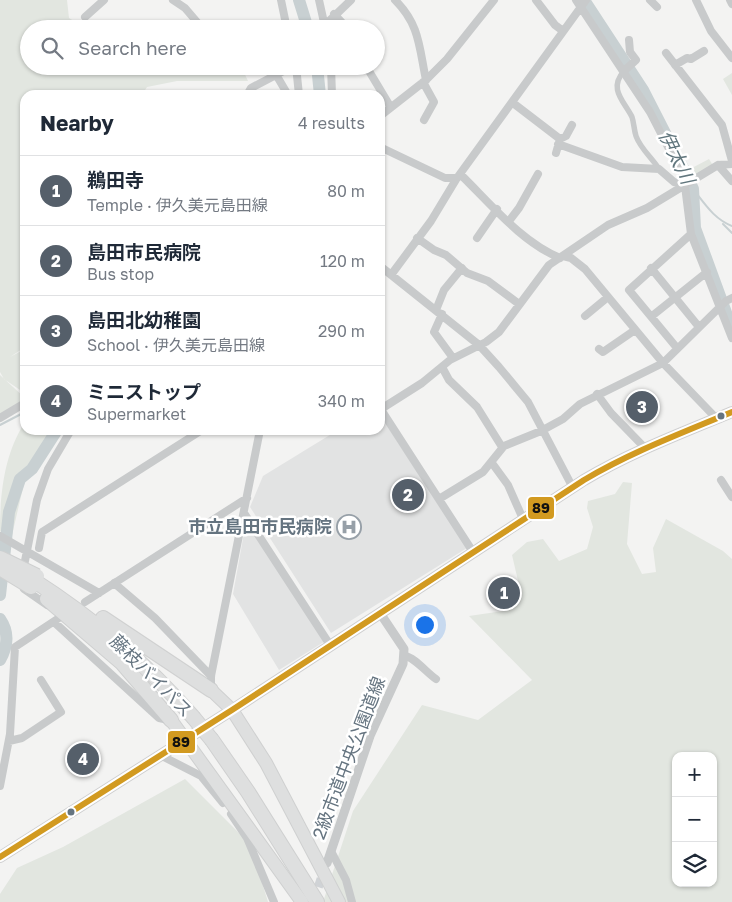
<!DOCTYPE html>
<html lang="en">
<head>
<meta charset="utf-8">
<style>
  body { margin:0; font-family:"Golos Text","Noto Sans JP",sans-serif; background:#f2f2f3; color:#1f2937 }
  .controls { position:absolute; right:15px; bottom:15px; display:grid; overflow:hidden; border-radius:10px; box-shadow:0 1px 4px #0004 }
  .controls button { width:45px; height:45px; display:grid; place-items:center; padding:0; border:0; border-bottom:1px solid #e0e1e3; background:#fff; color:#1f2937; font:25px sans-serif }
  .you { position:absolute; left:424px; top:624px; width:18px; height:18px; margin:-12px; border:4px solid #fff; border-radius:50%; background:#1a73e8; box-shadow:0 0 0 8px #1a73e833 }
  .badge { display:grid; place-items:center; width:32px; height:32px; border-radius:50%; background:#555f6a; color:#fff; font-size:16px; font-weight:700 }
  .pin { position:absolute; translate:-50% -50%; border:2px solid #fff; box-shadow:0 1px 5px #0006 }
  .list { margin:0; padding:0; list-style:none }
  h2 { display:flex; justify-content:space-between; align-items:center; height:65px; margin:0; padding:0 20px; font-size:21px }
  h2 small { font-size:16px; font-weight:400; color:#747a83 }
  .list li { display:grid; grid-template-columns:32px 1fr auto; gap:15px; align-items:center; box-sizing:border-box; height:70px; padding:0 20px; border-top:1px solid #e0e1e3 }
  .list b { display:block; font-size:19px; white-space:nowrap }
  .list p { margin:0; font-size:16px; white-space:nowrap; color:#747a83 }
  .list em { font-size:16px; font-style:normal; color:#747a83 }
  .icon { flex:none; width:28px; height:28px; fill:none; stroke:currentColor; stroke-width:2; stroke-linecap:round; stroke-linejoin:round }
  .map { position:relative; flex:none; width:732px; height:902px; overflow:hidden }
  .search { position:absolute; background:#fff; box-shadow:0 1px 4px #0004; left:20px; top:20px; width:365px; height:55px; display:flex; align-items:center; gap:12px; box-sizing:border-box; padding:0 18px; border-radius:28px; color:#747a83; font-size:19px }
  .panel { position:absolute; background:#fff; box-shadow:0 1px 4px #0004; left:20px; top:90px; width:365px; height:345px; border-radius:15px }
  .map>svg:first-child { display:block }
  .built { fill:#e2e3e3 }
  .green { fill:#e2e6e0; fill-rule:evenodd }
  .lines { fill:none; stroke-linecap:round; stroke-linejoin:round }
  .stream { stroke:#c8d0d2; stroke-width:2 }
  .river { stroke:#c8d0d2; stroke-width:12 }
  .tertiary-tunnel { stroke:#d0d3d6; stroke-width:9; stroke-dasharray:9 4.5; stroke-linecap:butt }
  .secondary-casing { stroke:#cfcfd0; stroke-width:12 }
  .trunk-casing { stroke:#cfd0d0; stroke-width:14 }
  .motorway-casing { stroke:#cfd0d0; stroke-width:16 }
  .pedestrian { stroke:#c8cacb; stroke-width:5.5 }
  .minor { stroke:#c8cacb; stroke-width:8 }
  .tertiary { stroke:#c8cacb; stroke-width:9 }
  .secondary { stroke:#dedfdf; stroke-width:10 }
  .trunk { stroke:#dedfdf; stroke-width:12 }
  .motorway { stroke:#dedfdf; stroke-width:14 }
  .motorway-bridge-casing { stroke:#cfd0d0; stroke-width:16; stroke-linecap:butt }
  .motorway-bridge { stroke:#dedfdf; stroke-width:14 }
  .bus-1-casing { stroke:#fff; stroke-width:10 }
  .bus-1 { stroke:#d29a20; stroke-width:6 }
  .bus-dot { fill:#657480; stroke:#fff; stroke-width:2 }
  .labels { text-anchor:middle; stroke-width:5; stroke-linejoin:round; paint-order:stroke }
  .poi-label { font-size:18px; font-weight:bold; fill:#657480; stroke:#fff; text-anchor:end }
  .street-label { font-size:18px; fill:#657480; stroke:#fff }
  .water-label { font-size:19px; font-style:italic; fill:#61767d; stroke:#fff }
  .line-badge { stroke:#fff; stroke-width:2 }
  .pale-badge-label { font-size:14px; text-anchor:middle; font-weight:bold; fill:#111 }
</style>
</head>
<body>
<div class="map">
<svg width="732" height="902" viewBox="0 0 732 902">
  <rect width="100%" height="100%" fill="#f3f3f2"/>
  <path class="built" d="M380,415L467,548L331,633L250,507L263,476L338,430H380Z
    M246,522L327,640L279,670L233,594Z"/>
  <path class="green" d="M0,0H67L69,18L85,28L125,27L132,29H29V66H241L248,81H177L147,87L142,95H25V347L10,357L25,349V391L23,392L4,379L0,372Z
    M732,73V95L723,79Z
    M709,159L714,167L694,178L690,169Z
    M0,375L25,398L0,416Z
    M25,422V430H50L26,475L12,535L0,531C0,494 4,454 25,422Z
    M623,482L632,483L627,544L642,574L656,572L653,548L666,519L723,551L732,559V902H323L353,811L422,705L478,720L532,680L469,616L503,611L519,585L512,555L527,542L543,539L559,561L587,549L593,527L587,508L588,501L615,494ZM676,756H713V883H676Z
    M185,779L250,844L268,902H0V894L17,868L63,847Z"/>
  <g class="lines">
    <path class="stream" d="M693,189C705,204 714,219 732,226
      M723,224L732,233
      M0,425L25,412"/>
    <path class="river" d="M299,0L308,29
      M584,0L643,90L688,178L693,189L695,228L732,329
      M317,66L320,95
      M0,595L9,512L20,479L32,469L57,430
      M0,619C9,632 8,646 0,660"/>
    <path class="tertiary-tunnel" d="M314,900L324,870"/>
    <defs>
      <path id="secondary" d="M0,857L232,710L584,480C631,452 682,433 732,412"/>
      <path id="trunk" d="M211,690L232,710L266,763L339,902
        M171,720L302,902"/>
      <path id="motorway" d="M33,580C94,619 146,663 193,717
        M47,599L122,663L171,720
        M103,618L211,690
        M212,740L248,792L317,902"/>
    </defs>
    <use href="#secondary" class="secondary-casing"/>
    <use href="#trunk" class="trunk-casing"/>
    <use href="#motorway" class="motorway-casing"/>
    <path class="pedestrian" d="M624,71C608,89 624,101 632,117C634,123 634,130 636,136C640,148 652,158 659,169"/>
    <path class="minor" d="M173,0L185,8L203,29
      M281,0L287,29
      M319,0L325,27
      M395,0C420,25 419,47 426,80
      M536,0L555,25L563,31
      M576,0L650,112L684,178L691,234L732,338
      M650,0L657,7
      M696,0L711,31L732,58
      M730,0L732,4
      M334,14L348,29
      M85,17L104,0
      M302,29L325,25L351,0
      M666,53L722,125L732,161
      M675,65L687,58L691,59L704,51
      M271,66L288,95
      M296,66L299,95
      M331,66L332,95
      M366,66L390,106
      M624,71L636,60L630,52L629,40
      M423,82L434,102L424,120
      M247,95L251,88L293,66
      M513,103L560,139L556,153
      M380,116L426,80L447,59L494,0
      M560,139L566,136L572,125
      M558,144L622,167L659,169L674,182L684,186
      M380,147L445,178H457
      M718,165L732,181
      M460,174C490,203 521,242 560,258
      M509,221L519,208L538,174
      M417,238L434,250L446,255L467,273L488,281L519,304
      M477,238L497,209
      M563,256L571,258L585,269L663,363L716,418
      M380,266L479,345L499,367L528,402L573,488
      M651,268L699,327
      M391,275L431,221L457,178L586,0
      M436,310L444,290L462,268
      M442,314L434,332L453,358
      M585,316L608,297
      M652,316L707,272
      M677,348L629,290L691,234
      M599,349L603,352L635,330
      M442,367L449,380L477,407L502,447
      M597,394L611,413L645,448
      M380,408L473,552
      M381,409L422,383L450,360L486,342L499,332L549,265L608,225L647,208L718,165L732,164
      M0,418L25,403
      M492,463L508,485L523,519
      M721,480L732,497
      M439,499L483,472L504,446L541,431L563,419L580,404L663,363L726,301L732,298
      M244,513L330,645
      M0,536L99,593
      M39,548L42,532L202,430
      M23,571L37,500L48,469L71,430
      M114,583L155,618L211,676
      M24,589L47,605
      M85,602L247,498
      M54,622L159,718L169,720
      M405,656C414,657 427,673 436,679
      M211,690V676L260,430
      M9,741L22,738L61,712L41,680
      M160,755L201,776L223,803
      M0,786L10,734L15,647L62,616L59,614
      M231,814L247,838L274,902
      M331,851L346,880L352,902"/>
    <path class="tertiary" d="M327,863L370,736L403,664L404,649L380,613"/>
    <use href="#secondary" class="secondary"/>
    <use href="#trunk" class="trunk"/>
    <use href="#motorway" class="motorway"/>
    <defs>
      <path id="motorway-bridge" d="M0,558L37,576
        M0,568L31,587
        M193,717L212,740"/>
    </defs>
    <use href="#motorway-bridge" class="motorway-bridge-casing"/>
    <use href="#motorway-bridge" class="motorway-bridge"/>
    <defs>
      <path id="bus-1" d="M0,857L232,710L584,480C631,452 682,433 732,412"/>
    </defs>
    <use href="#bus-1" class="bus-1-casing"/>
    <use href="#bus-1" class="bus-1"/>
  </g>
  <defs>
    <symbol id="hospital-ring" viewBox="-11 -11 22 22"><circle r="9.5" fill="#fff" stroke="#97a0a8" stroke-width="1.5"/><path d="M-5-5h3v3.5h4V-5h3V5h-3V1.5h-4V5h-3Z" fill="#97a0a8"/></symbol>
  </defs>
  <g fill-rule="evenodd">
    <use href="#hospital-ring" x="335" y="513" width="28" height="28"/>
  </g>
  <g class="bus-dot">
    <circle cx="721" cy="416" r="4.5"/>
    <circle cx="71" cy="812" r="4.5"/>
  </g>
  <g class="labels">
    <g class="poi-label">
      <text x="332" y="533">市立島田市民病院</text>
    </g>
    <g class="street-label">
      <text transform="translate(151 676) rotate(45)" y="6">藤枝バイパス</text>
      <text transform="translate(349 758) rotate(-69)" y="6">2級市道中央公園道線</text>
    </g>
    <g class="water-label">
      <text transform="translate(677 157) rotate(64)" y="7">伊太川</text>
    </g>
  </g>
  <g class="line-badge">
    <rect x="527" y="496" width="28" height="24" rx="5" fill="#d29a20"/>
    <rect x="167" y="730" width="29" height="24" rx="5" fill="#d29a20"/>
  </g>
  <g class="pale-badge-label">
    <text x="541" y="513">89</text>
    <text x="181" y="747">89</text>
  </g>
</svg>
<div class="controls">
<button>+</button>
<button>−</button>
<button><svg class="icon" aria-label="layers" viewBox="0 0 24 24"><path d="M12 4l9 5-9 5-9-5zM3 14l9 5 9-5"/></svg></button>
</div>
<div class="you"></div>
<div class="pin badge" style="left:504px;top:593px">1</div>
<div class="pin badge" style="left:408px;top:495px">2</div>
<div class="pin badge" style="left:642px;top:407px">3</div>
<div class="pin badge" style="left:83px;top:759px">4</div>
<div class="search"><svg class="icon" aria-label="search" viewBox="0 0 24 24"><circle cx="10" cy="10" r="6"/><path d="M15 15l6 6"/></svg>Search here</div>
<section class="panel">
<h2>Nearby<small>4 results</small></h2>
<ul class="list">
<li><span class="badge">1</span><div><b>鵜田寺</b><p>Temple · 伊久美元島田線</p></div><em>80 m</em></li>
<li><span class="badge">2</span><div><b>島田市民病院</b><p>Bus stop</p></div><em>120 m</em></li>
<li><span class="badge">3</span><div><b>島田北幼稚園</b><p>School · 伊久美元島田線</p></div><em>290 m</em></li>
<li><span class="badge">4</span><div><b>ミニストップ</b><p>Supermarket</p></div><em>340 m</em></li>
</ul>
</section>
</div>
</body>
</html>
